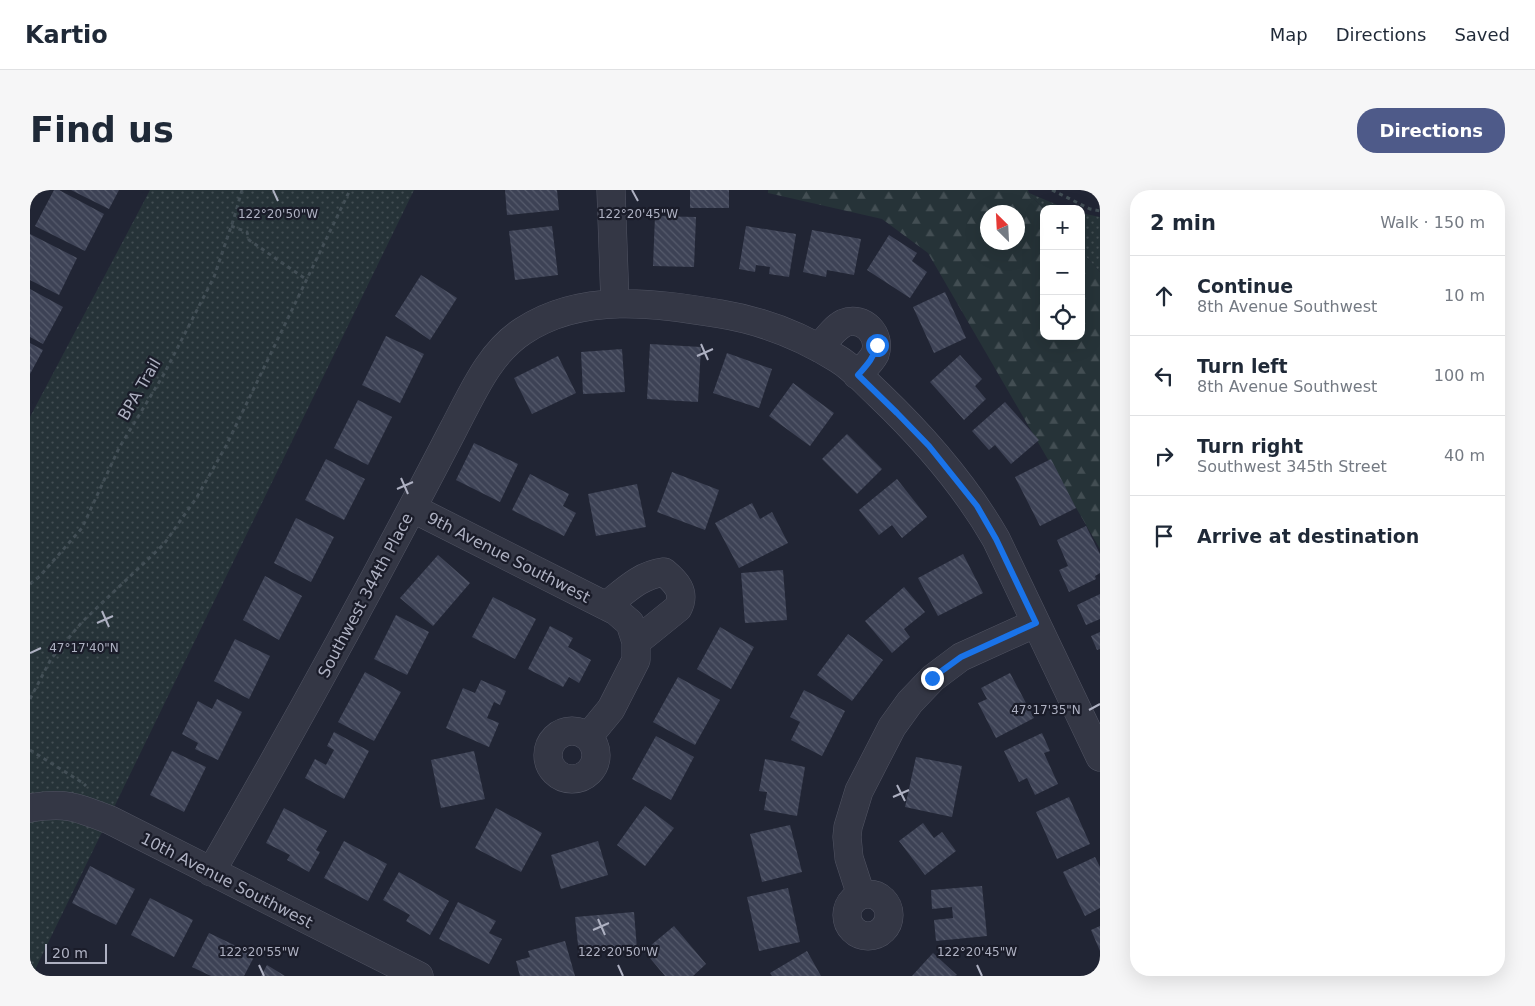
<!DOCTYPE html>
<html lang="en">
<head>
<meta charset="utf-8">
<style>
  body { margin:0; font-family:"DejaVu Sans",sans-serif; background:#f6f6f7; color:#1f2937 }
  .controls { position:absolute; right:15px; top:15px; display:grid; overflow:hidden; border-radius:10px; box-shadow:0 5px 20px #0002 }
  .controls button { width:45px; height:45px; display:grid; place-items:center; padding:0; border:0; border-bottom:1px solid #e0e1e3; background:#fff; color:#1f2937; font:25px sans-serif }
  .compass { position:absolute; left:950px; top:15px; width:45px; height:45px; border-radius:50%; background:#fff; box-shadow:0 5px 20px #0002; rotate:336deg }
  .scale { position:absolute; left:15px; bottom:12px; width:62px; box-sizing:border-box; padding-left:5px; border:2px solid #aeb1c2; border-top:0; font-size:14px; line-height:18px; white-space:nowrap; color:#aeb1c2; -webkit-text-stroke:4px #1a1c29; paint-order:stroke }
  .stop { position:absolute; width:15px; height:15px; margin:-11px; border:4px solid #1a73e8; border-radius:50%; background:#fff }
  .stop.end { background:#1a73e8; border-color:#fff; box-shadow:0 1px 5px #0008 }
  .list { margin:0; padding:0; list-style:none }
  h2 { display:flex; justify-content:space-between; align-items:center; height:65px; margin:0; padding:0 20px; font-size:21px }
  h2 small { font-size:16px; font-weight:400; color:#747a83 }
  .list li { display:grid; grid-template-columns:32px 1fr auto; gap:15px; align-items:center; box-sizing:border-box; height:80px; padding:0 20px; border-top:1px solid #e0e1e3 }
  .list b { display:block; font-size:19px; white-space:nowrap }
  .list p { margin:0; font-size:16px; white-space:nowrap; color:#747a83 }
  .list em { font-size:16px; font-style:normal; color:#747a83 }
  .icon { flex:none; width:28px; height:28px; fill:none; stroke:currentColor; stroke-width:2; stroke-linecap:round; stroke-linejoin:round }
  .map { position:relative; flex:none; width:1070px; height:786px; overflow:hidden; border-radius:20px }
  header { display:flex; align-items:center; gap:30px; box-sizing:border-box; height:70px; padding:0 25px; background:#fff; border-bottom:1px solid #e0e1e3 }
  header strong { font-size:24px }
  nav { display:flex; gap:28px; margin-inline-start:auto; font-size:18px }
  .intro { display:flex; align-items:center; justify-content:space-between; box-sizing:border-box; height:120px; padding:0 30px }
  h1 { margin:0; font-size:35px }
  .button { padding:12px 22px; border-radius:20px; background:#4e5a89; color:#fff; font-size:18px; font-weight:700 }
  main { display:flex; gap:30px; padding:0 30px }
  aside { flex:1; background:#fff; border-radius:20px; box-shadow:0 5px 20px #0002 }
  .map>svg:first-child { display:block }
  .grass { fill:url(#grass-dots) }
  .forest { fill:url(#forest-firs); fill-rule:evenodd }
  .building { fill:url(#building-back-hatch) }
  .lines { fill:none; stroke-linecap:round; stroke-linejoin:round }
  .minor-casing { stroke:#515463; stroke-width:29 }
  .path { stroke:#424e55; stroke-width:3; stroke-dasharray:4 4; stroke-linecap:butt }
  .minor { stroke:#343745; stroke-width:28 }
  .route { stroke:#1a73e8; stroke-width:6 }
  .ticks { fill:none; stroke:#aeb1c2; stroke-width:2 }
  .labels { text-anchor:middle; stroke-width:4.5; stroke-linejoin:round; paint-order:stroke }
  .street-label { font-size:16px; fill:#aeb1c2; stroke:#1a1c29 }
  .ticks-label { font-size:12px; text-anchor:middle; fill:#aeb1c2; stroke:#1a1c29; stroke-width:4.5; stroke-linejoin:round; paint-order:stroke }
</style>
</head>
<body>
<header>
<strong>Kartio</strong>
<nav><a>Map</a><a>Directions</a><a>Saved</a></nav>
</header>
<div class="intro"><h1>Find us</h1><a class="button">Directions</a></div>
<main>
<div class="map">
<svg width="1070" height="786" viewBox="0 0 1070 786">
  <defs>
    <pattern id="grass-dots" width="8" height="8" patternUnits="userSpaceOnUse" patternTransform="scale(1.25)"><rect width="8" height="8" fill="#263338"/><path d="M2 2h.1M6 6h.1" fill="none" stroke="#434e53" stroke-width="1.8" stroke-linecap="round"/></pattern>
    <pattern id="forest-firs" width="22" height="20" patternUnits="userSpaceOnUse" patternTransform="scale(1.25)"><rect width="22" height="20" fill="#263338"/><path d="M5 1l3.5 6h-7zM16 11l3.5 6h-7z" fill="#434e53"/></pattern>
    <pattern id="building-back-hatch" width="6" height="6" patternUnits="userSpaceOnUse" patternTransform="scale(1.25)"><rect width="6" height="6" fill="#3d4255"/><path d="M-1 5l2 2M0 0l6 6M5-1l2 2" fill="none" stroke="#565b6c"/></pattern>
  </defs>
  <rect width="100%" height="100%" fill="#212534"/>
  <path class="grass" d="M120,0H384L2,786H0V227Z
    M999,3L1037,19L1014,20Z
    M1051,23L1070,27V82L1051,61Z"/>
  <path class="forest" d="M738,0H998L999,3L1014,20V146H1051V61L1070,82V359L898,63L852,29L738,3ZM958,22H988V52H958Z"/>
  <path class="building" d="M24,0H29L74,24L55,61L5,36Z
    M41,0H89L79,19Z
    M475,0H527L529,20L477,25Z
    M660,0H699V18H660Z
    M625,26L666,27L664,77L623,76Z
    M522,36L528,85L485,90L479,41Z
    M716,36L766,44L759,87L739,84L740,77L726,75L725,82L709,79Z
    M782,40L831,49L824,85L797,80L796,87L773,82Z
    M0,44L47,68L29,105L0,90Z
    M859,45L887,63L882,71L897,82L880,108L837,80Z
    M391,85L427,108L400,150L365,126Z
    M0,99L33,117L13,154L0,147Z
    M915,102L936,148L904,163L883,117Z
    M356,146L394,164L370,213L332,195Z
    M0,153L13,160L0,184Z
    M620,154L671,157L668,212L617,209Z
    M592,159L595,202L553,204L551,162Z
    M697,163L742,179L729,218L683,203Z
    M930,165L952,189L945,196L956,209L934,230L900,192Z
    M528,166L546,203L502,224L484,188Z
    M763,193L804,223L780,256L739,226Z
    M328,210L362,227L338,275L304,258Z
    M975,212L1009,250L981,274L965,255L959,260L942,241Z
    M817,244L852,279L827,304L792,269Z
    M444,253L488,274L470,312L426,290Z
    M296,269L335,289L314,330L275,310Z
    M1021,269L1046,318L1010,336L985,287Z
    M642,282L689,300L675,340L627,322Z
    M500,284L539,304L533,316L546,323L534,346L482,320Z
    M867,289L897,327L872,348L862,335L849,345L829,320Z
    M607,294L616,337L566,346L558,304Z
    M722,313L730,329L742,322L758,353L709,378L685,333Z
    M266,328L304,347L281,392L244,373Z
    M1056,336L1070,364V383L1065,386L1066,389L1039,402L1029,380L1038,376L1027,350Z
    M933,364L953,403L908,426L888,388Z
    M408,365L440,393L403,436L370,408Z
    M753,380L757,430L715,433L711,383Z
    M235,386L272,406L249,450L213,430Z
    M874,397L895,422L874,439L880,447L862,463L835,431Z
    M1070,404V429L1056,435L1047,415Z
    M463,407L506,429L485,469L442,447Z
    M366,425L399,442L377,485L344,469Z
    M520,436L543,448L538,457L561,470L549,493L539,487L533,497L498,479Z
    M690,437L724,457L701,499L667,479Z
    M1070,442V459L1067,460L1061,446Z
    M818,444L853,470L822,511L787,485Z
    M205,449L240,466L219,509L184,491Z
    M335,482L371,502L344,551L308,532Z
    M980,483L1004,528L966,548L948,513L957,509L951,498Z
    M648,487L690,510L665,555L623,532Z
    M451,490L476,501L470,515L464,512L457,528L469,533L459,557L416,538L433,498L445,503Z
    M774,500L815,521L792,566L761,550L770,532L760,527Z
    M187,509L212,522L188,570L165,559L168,553L152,544L168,511L182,519Z
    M304,542L339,561L314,609L275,588L285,569L296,575L304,560L297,556Z
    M1012,543L1020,561L1014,563L1028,594L1005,605L997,588L989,592L974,561Z
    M626,546L664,567L641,610L602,589Z
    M142,561L176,577L154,622L120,605Z
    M444,561L455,609L411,618L401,570Z
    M886,567L932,576L922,627L875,617Z
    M735,569L775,577L767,626L734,620L737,602L729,601Z
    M1039,607L1060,654L1027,669L1006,622Z
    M615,616L644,638L615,676L587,655Z
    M254,618L297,641L286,660L290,662L279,682L257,670L260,665L236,653Z
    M466,618L512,643L491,682L445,658Z
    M893,633L904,648L912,642L926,661L895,685L869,651Z
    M760,635L772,682L732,692L720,644Z
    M314,651L357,674L338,711L294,688Z
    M568,651L578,685L531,699L521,665Z
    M1065,667L1070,677V718L1055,726L1033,682Z
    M60,676L105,699L86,735L42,713Z
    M369,682L419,711L400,745L376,731L380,725L353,710Z
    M952,696L957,746L906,751L904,730L923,728L922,717L902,719L901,700Z
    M758,698L770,752L729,761L717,707Z
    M120,708L163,730L144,767L101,745Z
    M428,712L466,731L459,743L472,749L459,774L409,749Z
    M604,722L607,759L549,764L545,727Z
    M644,736L676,774L663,786H635L614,761Z
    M1070,736V761L1061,740Z
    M179,743L225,765L214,786H181L162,777Z
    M535,751L545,786H490L486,771L500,767L498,761Z
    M777,761L791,786H742L740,783Z
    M903,763L927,785L925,786H882Z
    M237,775L255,786H231Z"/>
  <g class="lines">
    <defs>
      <path id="minor" d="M581,0L585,113
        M789,158C796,150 804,138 814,133C833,125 852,145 845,164C841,172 833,179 827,185
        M382,318L586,421L600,433L606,452V470L581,519L558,547
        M576,416C595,401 610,385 634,382C646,392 656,402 648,418L606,452
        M518 565a24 24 0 1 1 48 0a24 24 0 1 1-48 0Z
        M0,618C36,612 47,617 80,630L389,786
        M181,682C250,562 317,441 382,318C396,292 410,265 424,238C442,204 459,163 493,141C552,102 625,113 691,124C733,131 773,147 808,169C823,178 836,193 849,205C894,248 935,295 966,349L1070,567
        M817 725a21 21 0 1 1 42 0a21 21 0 1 1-42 0Z
        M831,705L819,668L817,647L818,637L829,601L862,537L880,512L903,488L931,467L1006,433"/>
    </defs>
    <use href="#minor" class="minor-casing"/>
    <path class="path" d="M1022,0L1060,19L1070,21
      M201,36L217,42L219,50L277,90
      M0,394L10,386L52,338L89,258L134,184L184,87L204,28L212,0
      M0,509L21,469L52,432L134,354L167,307L196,256L320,0
      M0,560L53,593L56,596"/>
    <use href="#minor" class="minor"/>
  </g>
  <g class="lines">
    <path class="route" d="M847,155C844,168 836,176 828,185L867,223L899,256L947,316L966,349L1006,433L931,467L902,488"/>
  </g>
  <path class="ticks" d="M243,0L248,11M602,0L608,11M671,154L678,170M667,166L683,159M371,288L378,304M367,299L383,292M72,421L79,437M67,433L83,426M0,463L11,458M1059,520L1070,514M867,595L875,611M863,607L879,600M568,729L575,745M563,740L579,733M229,775L234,786M588,775L593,786M947,775L952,786"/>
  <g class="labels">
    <g class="street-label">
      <text transform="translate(109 199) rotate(-60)" y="6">BPA Trail</text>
      <text transform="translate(479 367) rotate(27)" y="6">9th Avenue Southwest</text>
      <text transform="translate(335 405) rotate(-62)" y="6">Southwest 344th Place</text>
      <text transform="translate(197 690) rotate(27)" y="6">10th Avenue Southwest</text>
    </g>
  </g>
  <g class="ticks-label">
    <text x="248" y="28">122°20'50"W</text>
    <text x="608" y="28">122°20'45"W</text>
    <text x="54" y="462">47°17'40"N</text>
    <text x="1016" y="524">47°17'35"N</text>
    <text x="229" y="766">122°20'55"W</text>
    <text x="588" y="766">122°20'50"W</text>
    <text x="947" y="766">122°20'45"W</text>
  </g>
</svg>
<div class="controls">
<button>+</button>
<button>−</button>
<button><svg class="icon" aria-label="locate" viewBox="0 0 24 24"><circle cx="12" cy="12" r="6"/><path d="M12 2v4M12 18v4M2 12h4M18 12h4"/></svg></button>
</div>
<svg class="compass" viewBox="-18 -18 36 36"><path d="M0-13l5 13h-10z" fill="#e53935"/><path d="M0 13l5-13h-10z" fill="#747a83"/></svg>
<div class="scale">20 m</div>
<div class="stop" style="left:847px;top:155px"></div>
<div class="stop end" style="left:902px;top:488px"></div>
</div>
<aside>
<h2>2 min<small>Walk · 150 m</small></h2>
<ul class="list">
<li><svg class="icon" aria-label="ahead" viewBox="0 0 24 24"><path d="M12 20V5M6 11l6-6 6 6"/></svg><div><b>Continue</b><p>8th Avenue Southwest</p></div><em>10 m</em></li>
<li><svg class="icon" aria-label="left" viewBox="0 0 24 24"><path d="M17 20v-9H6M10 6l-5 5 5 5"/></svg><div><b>Turn left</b><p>8th Avenue Southwest</p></div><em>100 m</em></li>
<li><svg class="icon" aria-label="right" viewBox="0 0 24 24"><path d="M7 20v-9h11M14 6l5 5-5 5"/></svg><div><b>Turn right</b><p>Southwest 345th Street</p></div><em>40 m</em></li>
<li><svg class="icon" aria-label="arrive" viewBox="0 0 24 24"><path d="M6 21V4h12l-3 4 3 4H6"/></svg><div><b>Arrive at destination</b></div></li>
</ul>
</aside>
</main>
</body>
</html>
